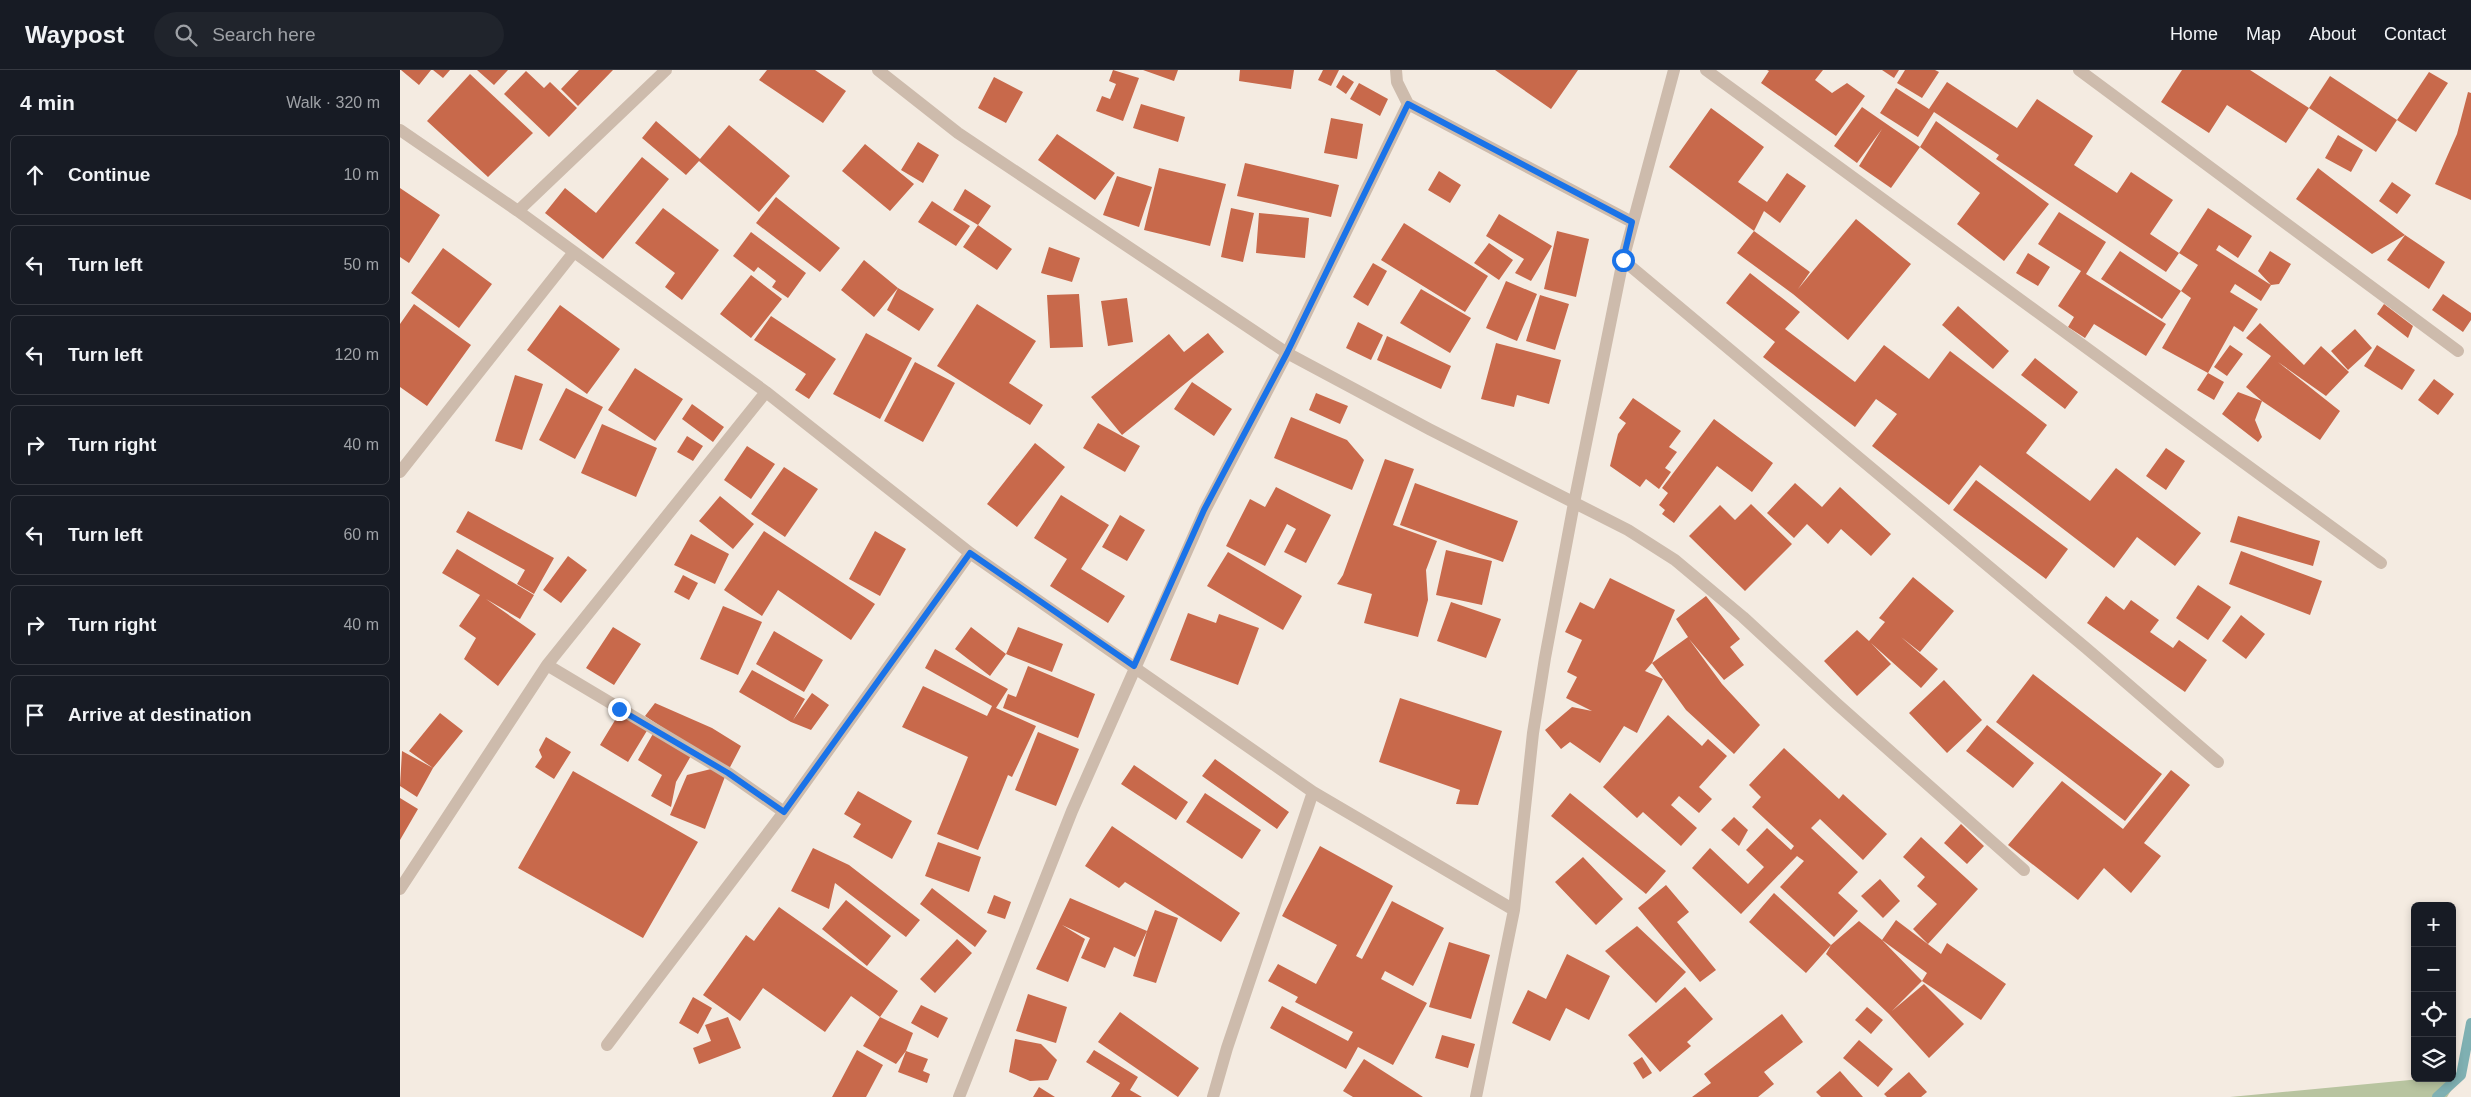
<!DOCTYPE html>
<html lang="en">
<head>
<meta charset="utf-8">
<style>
  body { margin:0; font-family:Arial,sans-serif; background:#20242c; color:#f1f3f6 }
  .controls { position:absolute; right:15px; bottom:15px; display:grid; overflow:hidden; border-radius:8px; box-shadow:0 2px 8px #0003 }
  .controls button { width:45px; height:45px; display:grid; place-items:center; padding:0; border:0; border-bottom:1px solid #363941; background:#171b24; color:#f1f3f6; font:25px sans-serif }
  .stop { position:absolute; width:15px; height:15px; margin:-11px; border:4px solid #1a73e8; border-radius:50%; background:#fff }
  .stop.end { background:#1a73e8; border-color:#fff; box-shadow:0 1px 5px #0008 }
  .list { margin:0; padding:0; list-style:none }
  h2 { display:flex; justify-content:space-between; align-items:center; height:65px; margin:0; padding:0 20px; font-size:21px }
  h2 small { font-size:16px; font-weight:400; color:#9ea1a6 }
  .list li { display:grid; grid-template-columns:32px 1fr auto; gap:15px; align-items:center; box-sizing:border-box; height:80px; margin:0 10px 10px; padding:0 10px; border:1px solid #363941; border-radius:8px }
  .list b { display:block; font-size:19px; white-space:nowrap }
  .list em { font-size:16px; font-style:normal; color:#9ea1a6 }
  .icon { flex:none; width:28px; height:28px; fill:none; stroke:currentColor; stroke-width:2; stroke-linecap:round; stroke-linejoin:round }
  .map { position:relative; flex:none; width:2071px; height:1027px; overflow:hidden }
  header { display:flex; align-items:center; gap:30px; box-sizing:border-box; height:70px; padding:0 25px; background:#171b24; border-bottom:1px solid #363941 }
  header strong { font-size:24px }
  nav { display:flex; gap:28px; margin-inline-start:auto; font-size:18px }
  .search { width:350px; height:45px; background:#20242c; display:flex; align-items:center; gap:12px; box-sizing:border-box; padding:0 18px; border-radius:28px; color:#9ea1a6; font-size:19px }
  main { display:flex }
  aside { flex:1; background:#171b24 }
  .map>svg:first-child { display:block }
  .green { fill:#b8c4a0 }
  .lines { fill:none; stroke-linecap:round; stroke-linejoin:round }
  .stream { stroke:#7fb0b2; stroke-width:10 }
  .building { fill:#c8694b }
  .street { stroke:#cdbbac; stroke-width:12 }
  .route { stroke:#1a73e8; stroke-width:6 }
</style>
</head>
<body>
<header>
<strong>Waypost</strong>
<div class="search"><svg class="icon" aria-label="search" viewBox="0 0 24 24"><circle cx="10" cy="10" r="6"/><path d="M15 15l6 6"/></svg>Search here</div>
<nav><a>Home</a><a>Map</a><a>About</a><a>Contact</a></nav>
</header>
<main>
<aside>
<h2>4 min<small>Walk · 320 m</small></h2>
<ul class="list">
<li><svg class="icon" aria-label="ahead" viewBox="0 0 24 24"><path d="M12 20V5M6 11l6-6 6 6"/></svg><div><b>Continue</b></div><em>10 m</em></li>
<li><svg class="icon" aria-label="left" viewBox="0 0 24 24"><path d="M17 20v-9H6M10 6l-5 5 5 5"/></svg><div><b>Turn left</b></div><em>50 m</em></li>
<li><svg class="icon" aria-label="left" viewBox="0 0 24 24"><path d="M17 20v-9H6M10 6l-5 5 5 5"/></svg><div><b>Turn left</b></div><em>120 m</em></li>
<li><svg class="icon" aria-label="right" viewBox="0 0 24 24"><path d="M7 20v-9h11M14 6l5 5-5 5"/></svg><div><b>Turn right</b></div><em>40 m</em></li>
<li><svg class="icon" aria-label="left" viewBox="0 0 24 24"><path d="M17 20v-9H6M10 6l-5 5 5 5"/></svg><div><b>Turn left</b></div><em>60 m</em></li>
<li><svg class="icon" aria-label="right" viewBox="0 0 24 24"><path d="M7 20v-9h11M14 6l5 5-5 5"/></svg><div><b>Turn right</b></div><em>40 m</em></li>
<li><svg class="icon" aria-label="arrive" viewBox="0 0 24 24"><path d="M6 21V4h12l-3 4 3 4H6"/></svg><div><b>Arrive at destination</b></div></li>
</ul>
</aside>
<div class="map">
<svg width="2071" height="1027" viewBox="0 0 2071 1027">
  <rect width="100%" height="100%" fill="#f4ebe1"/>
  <path class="green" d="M2061,1005L2047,1027H1830L2031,1008H2052V1006Z"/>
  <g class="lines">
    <path class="stream" d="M2037,1027L2061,1005L2071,953"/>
  </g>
  <path class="building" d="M1,0H31L19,15Z
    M33,0H50L43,8Z
    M77,0H108L94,15Z
    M179,0H213L178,36L161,19Z
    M367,0H415L446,21L423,53L359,10Z
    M713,0L739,8L723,51L696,41L702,26L710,29L716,14L709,11Z
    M743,0H778L774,11Z
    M840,0H894L891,19L839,11Z
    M923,0H939L931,16L918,10Z
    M1095,0H1178L1151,39Z
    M1367,0H1423L1415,10L1432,23L1447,13L1465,26L1436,66L1361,13L1369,1Z
    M1482,0H1499L1494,8Z
    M1505,0H1535L1539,2L1522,28L1497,13Z
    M1782,0H1850L1909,38L1930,6L1997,50L1976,82L1909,38L1886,73L1827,35L1809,63L1761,32Z
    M126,1L144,18L150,12L177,38L149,67L104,24Z
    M2029,2L2048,13L2016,62L1997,50Z
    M70,4L133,63L88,107L27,51Z
    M943,5L954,12L946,24L936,17Z
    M594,7L623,22L606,53L578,38Z
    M1547,12L1617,58L1637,29L1693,66L1674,95L1717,123L1731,102L1773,130L1750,164L1779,183L1808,138L1852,166L1838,188L1819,175L1816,180L1871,215L1861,231L1835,214L1830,222L1858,239L1843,262L1834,256L1808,303L1824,312L1814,330L1797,320L1808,303L1762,278L1791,228L1781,221L1798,195L1779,183L1766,202L1596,89L1599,85L1534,42L1518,67L1480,43L1496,18L1529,39Z
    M959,13L988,29L980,46L950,29Z
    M2068,22L2071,23V130L2035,114L2057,64Z
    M741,34L785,47L778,72L733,58Z
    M1462,37L1520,77L1536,51L1649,134L1604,191L1557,154L1580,123L1520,77L1491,118L1459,96L1482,59L1457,93L1434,76Z
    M1311,38L1364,77L1338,112L1367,132L1387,103L1406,116L1380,153L1364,141L1354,161L1269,97Z
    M931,48L963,54L957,89L924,83Z
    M256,51L300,89L329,55L390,106L359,142L299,91L286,105L242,68Z
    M657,64L715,103L695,130L638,90Z
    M1938,65L1963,80L1951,102L1925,88Z
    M518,72L539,85L523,113L501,100Z
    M465,74L514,114L490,141L442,101Z
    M242,87L269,109L203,189L145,143L165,118L196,143Z
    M845,93L939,115L931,147L837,126Z
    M759,98L826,114L810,176L744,160Z
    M1918,98L2005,165L2045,192L2029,219L1987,190L2005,165L1972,184L1896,129Z
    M1039,101L1061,115L1050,133L1028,120Z
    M717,106L752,117L739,157L703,145Z
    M1992,112L2011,125L1997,144L1979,131Z
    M0,118L40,145L9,193L0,187Z
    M565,119L591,136L578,155L553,140Z
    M376,127L440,178L420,202L356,153Z
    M532,131L570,156L556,176L518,152Z
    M263,138L319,180L282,230L265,217L275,203L235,173Z
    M831,138L854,143L843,192L821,187Z
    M1659,142L1706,172L1686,204L1766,254L1746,286L1694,254L1685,268L1668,257L1674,247L1658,236L1681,201L1638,174Z
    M859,143L909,148L905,188L856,183Z
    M1099,144L1152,176L1131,211L1115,203L1124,189L1086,166Z
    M1456,149L1511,194L1448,270L1393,224L1337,183L1354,161L1410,202L1398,219Z
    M1004,153L1088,206L1065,242L981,190Z
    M578,155L612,179L597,200L563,177Z
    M1157,161L1189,169L1176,227L1144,219Z
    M351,162L406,203L388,228L372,217L376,211L358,197L354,202L333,186Z
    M1089,173L1113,190L1099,210L1074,193Z
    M649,177L680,188L672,212L641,203Z
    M43,178L92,214L59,258L11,223Z
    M1720,181L1781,221L1762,249L1701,209Z
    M1870,181L1891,194L1879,214L1871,215L1858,201Z
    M1628,183L1650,197L1638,216L1616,203Z
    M464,190L498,218L474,247L441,220Z
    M973,193L987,201L968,236L953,227Z
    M1350,203L1400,242L1385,259L1455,312L1484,275L1529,309L1550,281L1647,355L1626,383L1690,431L1716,398L1801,463L1775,496L1737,467L1714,498L1580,395L1549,435L1472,376L1497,344L1476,329L1455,357L1363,287L1375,272L1326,233Z
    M351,205L382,229L351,268L320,244Z
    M1106,211L1137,224L1117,271L1086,258Z
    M498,218L534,239L519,261L487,240Z
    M1021,219L1071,248L1050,283L1000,253Z
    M679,224L683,277L650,278L647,225Z
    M2043,224L2071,243V250L2063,262L2032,240Z
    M1140,225L1169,234L1155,280L1126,271Z
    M727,228L733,272L708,276L701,231Z
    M14,234L71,275L27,336L0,317V254Z
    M577,234L636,271L609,313L643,335L630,355L537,296Z
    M1984,234L2013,256L2008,268L1977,244Z
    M160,235L220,279L187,324L127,280Z
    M1558,236L1609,281L1593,299L1542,255Z
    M371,246L436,289L409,329L395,320L406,304L354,270Z
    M958,252L983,265L971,290L946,278Z
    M1860,253L1904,295L1921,276L1949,302L1926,326L1878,292L1940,341L1920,370L1862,331L1846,317L1871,286L1846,268Z
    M1955,259L1972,278L1948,300L1931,281Z
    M466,263L512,288L480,349L433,324Z
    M808,263L824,282L722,365L691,327L769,264L784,282Z
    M987,266L1051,296L1041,319L977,290Z
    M1096,273L1161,290L1149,334L1117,325L1114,337L1081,329Z
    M1830,275L1843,284L1827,306L1814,297Z
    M1977,275L2015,300L2002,320L1964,296Z
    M1635,288L1678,322L1665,339L1621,305Z
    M515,292L555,313L523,372L484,351Z
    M235,298L283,329L255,371L208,340Z
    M115,305L143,314L122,380L95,371Z
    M2034,309L2054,324L2038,345L2018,330Z
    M792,312L832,339L814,366L774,339Z
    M166,318L203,337L175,389L139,370Z
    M1838,322L1862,331L1855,350L1862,367L1858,372L1822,344Z
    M916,323L948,336L940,354L909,340Z
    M1233,328L1281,361L1269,377L1277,382L1265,398L1271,402L1259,419L1246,409L1240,417L1210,396L1218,364L1226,353L1219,348Z
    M292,334L324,357L313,372L282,349Z
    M891,347L947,370L964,390L952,420L874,388Z
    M1314,349L1373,393L1352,422L1317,396L1274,453L1262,444L1265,440L1259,435L1268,423L1262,418Z
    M698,353L740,376L725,402L683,378Z
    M202,354L257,378L236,427L181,403Z
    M287,366L303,376L293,391L277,382Z
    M635,373L665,397L617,457L587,434Z
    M347,376L375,394L351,429L324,410Z
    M1766,378L1785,391L1766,420L1746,406Z
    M985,389L1014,399L993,455L1037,471L1026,500L1028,530L1018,567L964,553L972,524L937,514L943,505Z
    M384,397L418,419L385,467L351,444Z
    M1576,410L1668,479L1646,509L1553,440Z
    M1015,413L1118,451L1103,492L1000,455Z
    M1395,413L1422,437L1440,417L1491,464L1471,486L1441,459L1428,474L1407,454L1394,468L1367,443Z
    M876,417L931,445L906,493L884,482L896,459L887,454L865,496L826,476L850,429L865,437Z
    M661,425L709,455L681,499L725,526L708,553L650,516L667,489L634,468Z
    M320,426L354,454L333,479L299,451Z
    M1351,434L1392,474L1345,521L1289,466L1320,435L1335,450Z
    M68,441L154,488L134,524L117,514L125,500L56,462Z
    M720,445L745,460L727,491L702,477Z
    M1838,446L1920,471L1913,496L1830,472Z
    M364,461L475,534L451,570L378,520L362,546L324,520Z
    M475,461L506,479L480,526L449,509Z
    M291,464L329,484L315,514L274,495Z
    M57,479L134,525L120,549L86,529L136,564L98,616L64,589L76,568L59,556L80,525L42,503Z
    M1046,480L1092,491L1082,535L1036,525Z
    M1841,481L1922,511L1910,545L1829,514Z
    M828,482L902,526L883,560L807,516Z
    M168,486L187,500L161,533L143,520Z
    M283,505L298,513L289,530L274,522Z
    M1513,507L1554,541L1520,582L1501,567L1538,599L1521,618L1471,573L1491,594L1457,626L1424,591L1457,560L1469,571L1485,552L1479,548Z
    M1210,508L1275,540L1252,593L1245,601L1263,609L1237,663L1224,656L1200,693L1170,672L1161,679L1145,660L1172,637L1192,641L1166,628L1177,607L1167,602L1182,570L1165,562L1180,532L1194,539Z
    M1798,515L1831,537L1808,570L1776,548Z
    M1306,526L1340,569L1330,577L1344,595L1324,610L1289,569L1322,614L1360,655L1334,684L1286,640L1252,593L1288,567L1276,549Z
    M1706,526L1724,540L1731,530L1759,550L1750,562L1773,578L1779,570L1807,590L1785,622L1687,553Z
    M1051,532L1101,549L1086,588L1037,571Z
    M323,536L362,552L338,605L300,589Z
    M788,543L816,553L819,544L859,558L838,615L770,590Z
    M1841,545L1865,564L1846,589L1822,571Z
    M213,557L241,574L214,615L186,598Z
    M571,557L606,584L590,606L555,579Z
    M618,557L663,574L652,602L606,584Z
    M374,561L423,590L404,622L356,594Z
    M535,579L608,619L596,638L636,656L612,707L608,705L578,780L537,764L568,687L502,657L523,616L587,646L592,636L525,598Z
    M628,596L695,624L678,668L603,638L608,624L616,627Z
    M352,600L405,629L393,650L412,623L429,635L411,660L391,652L339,622Z
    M1633,604L1762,704L1725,751L1596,652Z
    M1544,610L1582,650L1547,683L1509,643Z
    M1000,628L1102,661L1078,735L1056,734L1060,720L979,692Z
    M255,633L312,658L341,676L328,701L245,646Z
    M220,642L248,659L228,692L200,675Z
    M40,643L63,661L33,698L9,681Z
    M1268,645L1302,676L1308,669L1327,686L1299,717L1312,729L1299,743L1279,726L1271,735L1297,758L1281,776L1243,742L1237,748L1203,717Z
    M1587,655L1634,693L1613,718L1566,681Z
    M254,662L292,684L276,712L271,737L251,726L262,705L238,690Z
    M638,662L679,679L656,736L615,720Z
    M146,667L171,682L154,709L135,697L142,687L139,680Z
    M1384,678L1439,729L1443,724L1487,764L1463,790L1420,749L1411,758L1458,802L1438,823L1458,841L1434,867L1380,817L1404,791L1397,786L1341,844L1292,798L1310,778L1348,814L1364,797L1346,780L1367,758L1391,780L1394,776L1352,737L1361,727L1349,715Z
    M2,681L33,698L17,727L0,716Z
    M815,689L889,742L877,759L802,706Z
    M734,695L788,732L776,750L721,714Z
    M315,698L326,704L305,759L270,745L287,705Z
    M1771,700L1790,715L1744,773L1761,786L1731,823L1704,798L1678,830L1608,775L1662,711L1723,759Z
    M173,701L298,772L243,868L118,798Z
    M458,721L512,751L492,789L453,767L461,754L444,744Z
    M805,723L861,760L842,789L786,752Z
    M1170,723L1266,801L1246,824L1151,746Z
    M0,728L18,739L0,770Z
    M1334,747L1348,760L1339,776L1321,760Z
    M1561,754L1584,776L1567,794L1544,773Z
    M712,756L840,843L821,872L725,812L719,818L685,796Z
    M1521,767L1578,819L1528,874L1513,859L1537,834L1517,816L1525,807L1503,787Z
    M538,772L581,787L569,822L525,806Z
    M920,776L993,816L956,886L962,889L992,831L1044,858L1013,916L985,901L981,909L1027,933L993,995L958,977L946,999L870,958L882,936L948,971L953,962L895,932L898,927L868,911L878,894L916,914L937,875L882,846Z
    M413,778L449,795L520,850L506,867L435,813L429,839L391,821Z
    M1183,787L1223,829L1196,855L1155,812Z
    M1480,809L1500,831L1483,848L1461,826Z
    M1266,815L1289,842L1277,852L1316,900L1300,912L1238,838Z
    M532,818L587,861L575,877L520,834Z
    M1374,823L1431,875L1459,851L1482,870L1522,911L1492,941L1524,914L1564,954L1529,988L1489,944L1426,884L1431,875L1406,903L1349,852Z
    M594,825L611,832L605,849L587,843Z
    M670,828L747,861L755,840L778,848L756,913L733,906L747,861L735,887L714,877L705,898L681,888L690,868L662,855L685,869L668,912L636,899Z
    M446,830L491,866L467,896L422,859Z
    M379,837L498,921L480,947L451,926L425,962L363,918L340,951L303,925L346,865L354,871Z
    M1496,850L1541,884L1547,873L1606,914L1581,950L1522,911L1527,903L1482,870Z
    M1237,856L1286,902L1256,933L1205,881Z
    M557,869L572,883L535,923L520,909Z
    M1049,872L1090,885L1071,949L1029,937Z
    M1167,884L1210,906L1189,950L1166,938L1150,971L1112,953L1128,920L1146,929Z
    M1285,917L1313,949L1287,972L1291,976L1260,1002L1228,965Z
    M628,924L667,937L656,973L616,961Z
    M293,927L312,938L298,964L279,953Z
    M521,935L548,948L538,968L511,953Z
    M1467,937L1483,950L1471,964L1455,950Z
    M720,942L799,998L778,1027L698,972Z
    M1382,944L1403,972L1364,1002L1374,1014L1358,1027H1292L1311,1013L1304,1004Z
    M328,947L341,978L299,994L293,978L311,971L305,955Z
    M480,947L513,963L506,981L528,989L523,1001L530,1004L527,1013L498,1002L506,981L496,994L463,976Z
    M1042,965L1075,974L1068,998L1035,988Z
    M615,969L641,974L657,990L648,1010L630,1011L609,1002Z
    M1459,970L1493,999L1478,1017L1443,988Z
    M457,980L483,995L466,1027H432Z
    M694,980L738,1007L730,1020L742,1027H711L720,1013L686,992Z
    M1242,987L1252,1003L1243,1009L1233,993Z
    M964,989L1014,1021L1023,1027H953L943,1021Z
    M1440,1001L1463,1027H1421L1416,1022Z
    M1509,1002L1527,1022L1521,1027H1487L1484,1024Z
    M639,1017L655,1027H633Z"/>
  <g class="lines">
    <path class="street" d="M478,0L558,63L887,283L1029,359L1228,460L1275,490L1343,547L1437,634L1624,800
      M996,0L997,12L1008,34L1232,152
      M1306,0L1981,493
      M1679,0L2058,281
      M0,60L118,141L366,322L570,483L913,722L1114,840
      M118,141L266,0
      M1223,190L1686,578L1818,692
      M0,402L174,182
      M147,595L366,322
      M0,819L147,595L328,703L384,742
      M207,975L384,742L570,483
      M559,1027L672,741L805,440L887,283L1008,34
      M813,1027L827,978L913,722
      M1076,1027L1114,840L1133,663L1145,588L1174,433L1223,190L1274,0"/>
  </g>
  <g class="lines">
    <path class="route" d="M219,639L328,703L384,742L570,483L734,596L804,440L887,283L1008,34L1232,152L1223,190"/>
  </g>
</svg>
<div class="controls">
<button>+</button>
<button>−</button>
<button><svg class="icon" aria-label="locate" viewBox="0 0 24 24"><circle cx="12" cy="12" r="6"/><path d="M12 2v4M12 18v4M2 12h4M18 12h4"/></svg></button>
<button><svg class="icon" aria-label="layers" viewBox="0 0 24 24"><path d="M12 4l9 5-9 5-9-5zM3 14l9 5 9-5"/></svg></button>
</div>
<div class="stop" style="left:1223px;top:190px"></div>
<div class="stop end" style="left:219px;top:639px"></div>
</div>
</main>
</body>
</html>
